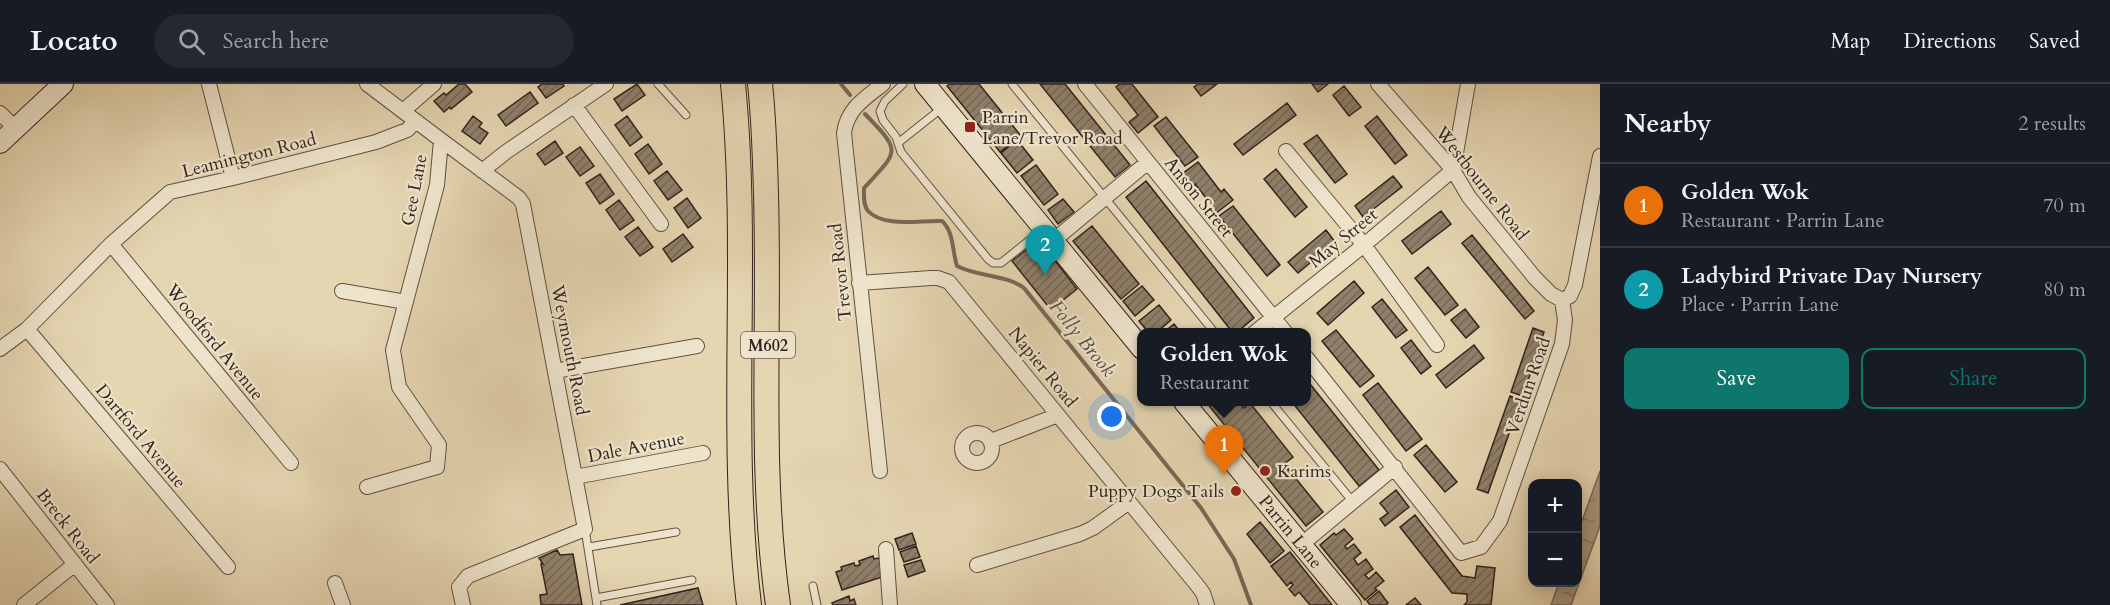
<!DOCTYPE html>
<html lang="en">
<head>
<meta charset="utf-8">
<style>
  body { margin:0; font-family:Cardo,serif; background:#242831; color:#f1f3f6 }
  .controls { position:absolute; right:18px; bottom:18px; display:grid; overflow:hidden; border-radius:12px; box-shadow:0 3px 15px #0003 }
  .controls button { width:54px; height:54px; display:grid; place-items:center; padding:0; border:0; border-bottom:2px solid #363941; background:#171b24; color:#f1f3f6; font:30px sans-serif }
  .you { position:absolute; left:1112px; top:333px; width:21px; height:21px; margin:-15px; border:4px solid #fff; border-radius:50%; background:#1a73e8; box-shadow:0 0 0 9px #1a73e833 }
  .badge { display:grid; place-items:center; width:39px; height:39px; border-radius:50%; background:#0f766e; color:#fff; font-size:20px; font-weight:700 }
  .pin { position:absolute; translate:-50% -50px; filter:drop-shadow(0 2px 3px #0008) }
  .pin::after { content:''; position:absolute; top:32px; width:21px; height:18px; background:inherit; clip-path:polygon(0 0,100% 0,50% 100%) }
  .popup { position:absolute; left:1137px; top:244px; width:174px; height:78px; box-sizing:border-box; display:grid; place-content:center; border-radius:12px; background:#171b24; filter:drop-shadow(0 2px 4px #0005); font-size:20px; white-space:nowrap; color:#9ea1a6 }
  .popup b { font-size:22px; color:#f1f3f6 }
  .popup::after { content:''; position:absolute; left:50%; top:100%; margin-left:-12px; border:12px solid transparent; border-top-color:#171b24 }
  .list { margin:0; padding:0; list-style:none }
  h2 { display:flex; justify-content:space-between; align-items:center; height:78px; margin:0; padding:0 24px; font-size:26px }
  h2 small { font-size:20px; font-weight:400; color:#9ea1a6 }
  .list li { display:grid; grid-template-columns:39px 1fr auto; gap:18px; align-items:center; box-sizing:border-box; height:84px; padding:0 24px; border-top:2px solid #363941 }
  .list b { display:block; font-size:22px; white-space:nowrap }
  .list p { margin:0; font-size:20px; white-space:nowrap; color:#9ea1a6 }
  .list em { font-size:20px; font-style:normal; color:#9ea1a6 }
  .actions { display:flex; gap:12px; padding:18px 24px }
  .actions a { flex:1; padding:14px 0; border:2px solid #0f766e; border-radius:12px; text-align:center; font-size:21px; color:#0f766e }
  .actions .main { background:#0f766e; color:#fff }
  .icon { flex:none; width:33px; height:33px; fill:none; stroke:currentColor; stroke-width:2; stroke-linecap:round; stroke-linejoin:round }
  .map { position:relative; flex:none; width:1600px; height:521px; overflow:hidden }
  header { display:flex; align-items:center; gap:36px; box-sizing:border-box; height:84px; padding:0 30px; background:#171b24; border-bottom:2px solid #363941 }
  header strong { font-size:28px }
  nav { display:flex; gap:33px; margin-inline-start:auto; font-size:21px }
  .search { width:420px; height:54px; background:#242831; display:flex; align-items:center; gap:15px; box-sizing:border-box; padding:0 21px; border-radius:33px; color:#9ea1a6; font-size:22px }
  main { display:flex }
  aside { flex:1; background:#171b24 }
  .map>svg:first-child { display:block }
  .water { fill:url(#water-ripples); stroke:#796958; stroke-width:1.5 }
  .lines { fill:none; stroke-linecap:round; stroke-linejoin:round }
  .stream { stroke:#796958; stroke-width:4 }
  .building { fill:url(#building-hatch); stroke:#32231e; stroke-width:1.5 }
  .service-casing { stroke:#5f5043; stroke-width:9 }
  .minor-casing { stroke:#5f5043; stroke-width:16 }
  .secondary-casing { stroke:#32231e; stroke-width:22 }
  .motorway-casing { stroke:#32231e; stroke-width:26 }
  .service { stroke:#eee4cc; stroke-width:7 }
  .minor { stroke:#eee4cc; stroke-width:14 }
  .secondary { stroke:#eee4cc; stroke-width:20 }
  .motorway { stroke:#e5d5b1; stroke-width:24 }
  .poi-dot { fill:#8f2418; stroke:#eee4cc; stroke-width:2 }
  .labels { text-anchor:middle; stroke-width:4.5; stroke-linejoin:round; paint-order:stroke }
  .shield { fill:#eee4cc; stroke:#6a5d52; stroke-width:1.5 }
  .shield-label { font-size:16px; font-weight:bold; fill:#32231e }
  .poi-label { font-size:18px; fill:#32231e; stroke:#eee4cc; text-anchor:start }
  .street-label { font-size:18px; fill:#32231e; stroke:#eee4cc }
  .water-label { font-size:20px; font-style:italic; fill:#5b4c40; stroke:#eee4cc }
</style>
</head>
<body>
<header>
<strong>Locato</strong>
<div class="search"><svg class="icon" aria-label="search" viewBox="0 0 24 24"><circle cx="10" cy="10" r="6"/><path d="M15 15l6 6"/></svg>Search here</div>
<nav><a>Map</a><a>Directions</a><a>Saved</a></nav>
</header>
<main>
<div class="map">
<svg width="1600" height="521" viewBox="0 0 1600 521">
  <defs>
    <pattern id="water-ripples" width="26" height="14" patternUnits="userSpaceOnUse" patternTransform="scale(1.5)"><rect width="26" height="14" fill="#a8987f"/><path d="M2 4q2-2 4 0t4 0M15 11q2-2 4 0t4 0" fill="none" stroke="#897c67"/></pattern>
    <pattern id="building-hatch" width="6" height="6" patternUnits="userSpaceOnUse" patternTransform="scale(1.5)"><rect width="6" height="6" fill="#8f806a"/><path d="M-1 1l2-2M0 6l6-6M5 7l2-2" fill="none" stroke="#756857"/></pattern>
  </defs>
  <rect width="100%" height="100%" fill="#e5d5b1"/>
  <filter id="stains"><feTurbulence type="fractalNoise" baseFrequency=".00333" numOctaves="4"/><feColorMatrix values="0 0 0 0 .2 0 0 0 0 .09 0 0 0 0 .02 0 0 0 .5 -.17"/></filter>
  <radialGradient id="worn" r=".72"><stop offset=".6" stop-color="#630" stop-opacity="0"/><stop offset="1" stop-color="#630" stop-opacity=".3"/></radialGradient>
  <path class="water" d="M1600,387V442L1571,521H1551L1559,499L1578,498V448Z"/>
  <g class="lines">
    <path class="stream" d="M841,0L850,11
      M865,30C902,68 899,66 864,104C864,111 863,121 868,127C884,144 920,136 942,137C954,148 952,166 957,182C978,193 1005,190 1024,204L1201,424L1234,475L1251,521"/>
  </g>
  <path class="building" d="M459,0H465L472,8L451,25L450,23L444,28L434,17L444,9L446,11Z
    M542,0H563L564,2L546,14L538,3Z
    M637,0L645,11L622,27L614,15Z
    M950,0H979L1021,52L1000,68L947,2Z
    M1040,0H1065L1130,81L1115,93Z
    M1120,0H1132L1158,33L1138,49L1129,38L1138,31L1116,3Z
    M1198,0H1217L1201,12L1194,3Z
    M1312,0H1328L1318,8Z
    M1344,2L1361,23L1349,32L1333,11Z
    M530,8L538,19L506,42L498,31Z
    M1287,19L1296,31L1243,71L1234,60Z
    M473,32L482,39L479,43L488,49L480,60L462,47Z
    M627,32L642,53L630,62L615,41Z
    M1377,32L1407,71L1395,80L1365,42Z
    M1166,33L1198,73L1185,82L1154,42Z
    M1317,51L1347,90L1335,99L1304,60Z
    M1017,56L1033,76L1017,89L1001,69Z
    M555,57L563,69L545,81L537,70Z
    M648,60L662,80L649,90L635,70Z
    M580,63L594,82L580,92L566,73Z
    M1198,78L1221,108L1224,105L1233,116L1215,130L1208,121L1210,119L1195,100L1192,103L1182,90Z
    M1036,81L1058,110L1044,121L1021,92Z
    M1276,85L1307,123L1295,133L1264,95Z
    M667,87L682,106L668,116L654,97Z
    M600,90L614,110L600,120L586,99Z
    M1393,92L1402,103L1363,133L1355,122Z
    M1146,97L1254,234L1236,249H1233L1126,113Z
    M687,114L701,134L688,144L674,124Z
    M1063,115L1074,128L1058,140L1048,126Z
    M619,116L634,136L620,146L606,126Z
    M1233,122L1280,181L1267,192L1219,132Z
    M1441,127L1451,140L1412,170L1402,157Z
    M1092,142L1139,200L1121,215L1073,157Z
    M638,143L653,163L640,172L625,153Z
    M1326,146L1335,158L1298,189L1288,178Z
    M683,150L693,163L672,178L663,165Z
    M1472,151L1534,227L1525,235L1462,159Z
    M1039,156L1077,205L1051,226L1012,177Z
    M1428,183L1458,221L1445,231L1415,194Z
    M1354,197L1364,209L1328,241L1317,229Z
    M1142,202L1154,216L1135,232L1123,217Z
    M1382,215L1407,246L1396,254L1372,223Z
    M1159,221L1171,236L1156,249H1149L1139,237Z
    M1465,225L1479,243L1466,254L1451,236Z
    M1174,240L1181,249H1163Z
    M1533,244L1544,248L1523,312L1511,308Z
    M1336,246L1374,292L1360,303L1322,257Z
    M1411,256L1431,282L1421,290L1401,264Z
    M1474,261L1484,274L1446,304L1436,291Z
    M1306,295L1379,386L1359,402L1292,318H1306Z
    M1378,299L1422,355L1406,367L1363,311Z
    M1510,312L1521,316L1488,409L1477,405Z
    M1206,318H1239L1244,324L1250,319L1293,373L1284,380L1323,428L1306,442Z
    M1426,361L1457,398L1445,408L1414,371Z
    M1396,406L1409,423L1385,442L1380,435L1388,429L1380,419Z
    M1415,431L1462,492L1475,494L1477,482L1495,484L1491,521H1464L1467,518V510L1452,509L1400,443Z
    M1260,438L1284,467L1270,479L1247,450Z
    M1344,445L1353,455L1345,462L1347,465L1354,460L1361,469L1354,475L1358,481L1366,475L1373,485L1365,491L1369,495L1376,488L1384,497L1375,504L1377,506L1365,516L1320,461L1334,449L1336,451Z
    M912,449L916,460L899,466L895,455Z
    M916,462L920,473L904,478L900,468Z
    M557,466L560,471L573,470L582,521H541L540,511L547,510L541,480H543L539,474Z
    M1290,468L1332,521H1310L1299,508L1295,512L1289,505L1293,501L1291,498L1287,502L1271,482Z
    M873,472L874,475L879,474L885,492L842,506L836,488L842,486L841,483L854,479L855,482L860,481L859,477Z
    M921,476L925,487L908,493L904,481Z
    M698,504L703,521H620Z
    M1379,507L1388,519L1386,521H1370L1367,517Z
    M849,512L850,517L854,515L856,521H833L832,519Z
    M1415,514L1421,521H1406Z"/>
  <g class="lines">
    <defs>
      <path id="service" d="M658,0L686,31
        M903,0L885,17L880,27L883,36L896,53L901,68L988,175L993,179H1001L1042,146
        M1012,0L1215,249
        M898,59L942,24
        M1271,318L1353,418
        M585,445L597,521
        M589,463L676,448
        M813,502L817,521
        M596,514L692,496"/>
      <path id="minor" d="M209,0L233,94
        M367,0L441,56L437,101L393,266L399,303L439,361L437,383L367,403
        M1085,0L1286,249
        M1378,0L1453,86L1469,113L1535,194L1551,210L1562,216
        M574,21L661,140
        M403,27L434,0
        M0,29L16,45
        M441,56L519,114L523,120L585,445L468,492L459,503L463,521
        M1286,67L1364,161L1437,261
        M1453,86L1468,0
        M482,87L506,68L606,0
        M1053,157L1148,78
        M111,160L291,379
        M859,199L931,194H938L949,198L1197,501L1203,509L1207,521
        M342,207L406,218
        M1562,216L1570,212L1575,201L1600,72
        M27,245L228,483
        M1254,249L1364,161L1453,86
        M0,265L27,245L111,160L170,108L233,94L376,58L407,46L416,37
        M1306,273L1461,469L1481,463L1500,437L1562,260L1565,236L1562,216
        M555,287L697,262
        M962 364a15 15 0 1 1 30 0a15 15 0 1 1-30 0Z
        M991,357L1058,331
        M0,385L107,521
        M880,387L844,49C847,25 865,14 883,0
        M575,393L703,369
        M1302,460L1395,383
        M886,465L890,521
        M977,481L1080,450L1093,444L1129,418
        M335,499L343,521
        M24,521L75,480"/>
      <g id="secondary">
        <path d="M925,0L1142,265"/>
        <path d="M0,59L63,0"/>
        <path id="s1" d="M1184,318L1351,521"/>
      </g>
      <path id="motorway" d="M733,0C750,173 728,348 749,521
        M760,0C764,36 765,73 766,110C770,245 759,388 778,521"/>
    </defs>
    <use href="#service" class="service-casing"/>
    <use href="#minor" class="minor-casing"/>
    <use href="#secondary" class="secondary-casing"/>
    <use href="#motorway" class="motorway-casing"/>
    <use href="#service" class="service"/>
    <use href="#minor" class="minor"/>
    <use href="#secondary" class="secondary"/>
    <use href="#motorway" class="motorway"/>
  </g>
  <g class="poi-dot">
    <rect x="964" y="37" width="12" height="12" rx="3"/>
    <circle cx="1265" cy="387" r="6"/>
    <circle cx="1236" cy="407" r="6"/>
  </g>
  <g class="labels">
    <rect class="shield" x="741" y="248" width="54" height="26" rx="4.5"/>
    <g class="shield-label">
      <text x="768" y="267">M602</text>
    </g>
    <g class="poi-label">
      <text x="982" y="39">Parrin<tspan x="982" dy="21">Lane/Trevor Road</tspan></text>
      <text x="1277" y="393">Karims</text>
      <text x="1224" y="413" text-anchor="end">Puppy Dogs Tails</text>
    </g>
    <g class="street-label">
      <text transform="translate(249 71) rotate(-14)" y="6">Leamington Road</text>
      <text transform="translate(1482 99) rotate(52)" y="6">Westbourne Road</text>
      <text transform="translate(414 106) rotate(-79)" y="6">Gee Lane</text>
      <text transform="translate(1199 113) rotate(51)" y="6">Anson Street</text>
      <text transform="translate(1343 154) rotate(-39)" y="6">May Street</text>
      <text transform="translate(840 188) rotate(-96)" y="6">Trevor Road</text>
      <text transform="translate(215 258) rotate(51)" y="6">Woodford Avenue</text>
      <text transform="translate(570 266) rotate(79)" y="6">Weymouth Road</text>
      <text transform="translate(1043 283) rotate(51)" y="6">Napier Road</text>
      <text transform="translate(1528 302) rotate(-71)" y="6">Verdun Road</text>
      <text transform="translate(141 352) rotate(50)" y="6">Dartford Avenue</text>
      <text transform="translate(636 363) rotate(-11)" y="6">Dale Avenue</text>
      <text transform="translate(68 442) rotate(52)" y="6">Breck Road</text>
      <text dy="6" stroke="none"><textPath href="#s1" startOffset="168">Parrin Lane</textPath></text>
    </g>
    <g class="water-label">
      <text transform="translate(1083 254) rotate(51)" y="7">Folly Brook</text>
    </g>
  </g>
  <rect width="100%" height="100%" filter="url(#stains)"/>
  <rect width="100%" height="100%" fill="url(#worn)"/>
</svg>
<div class="controls">
<button>+</button>
<button>−</button>
</div>
<div class="you"></div>
<div class="pin badge" style="left:1224px;top:391px;background:#e8710a">1</div>
<div class="popup"><b>Golden Wok</b>Restaurant</div>
<div class="pin badge" style="left:1045px;top:191px;background:#0f9aa8">2</div>
</div>
<aside>
<h2>Nearby<small>2 results</small></h2>
<ul class="list">
<li><span class="badge" style="background:#e8710a">1</span><div><b>Golden Wok</b><p>Restaurant · Parrin Lane</p></div><em>70 m</em></li>
<li><span class="badge" style="background:#0f9aa8">2</span><div><b>Ladybird Private Day Nursery</b><p>Place · Parrin Lane</p></div><em>80 m</em></li>
</ul>
<div class="actions"><a class="main">Save</a><a>Share</a></div>
</aside>
</main>
</body>
</html>
